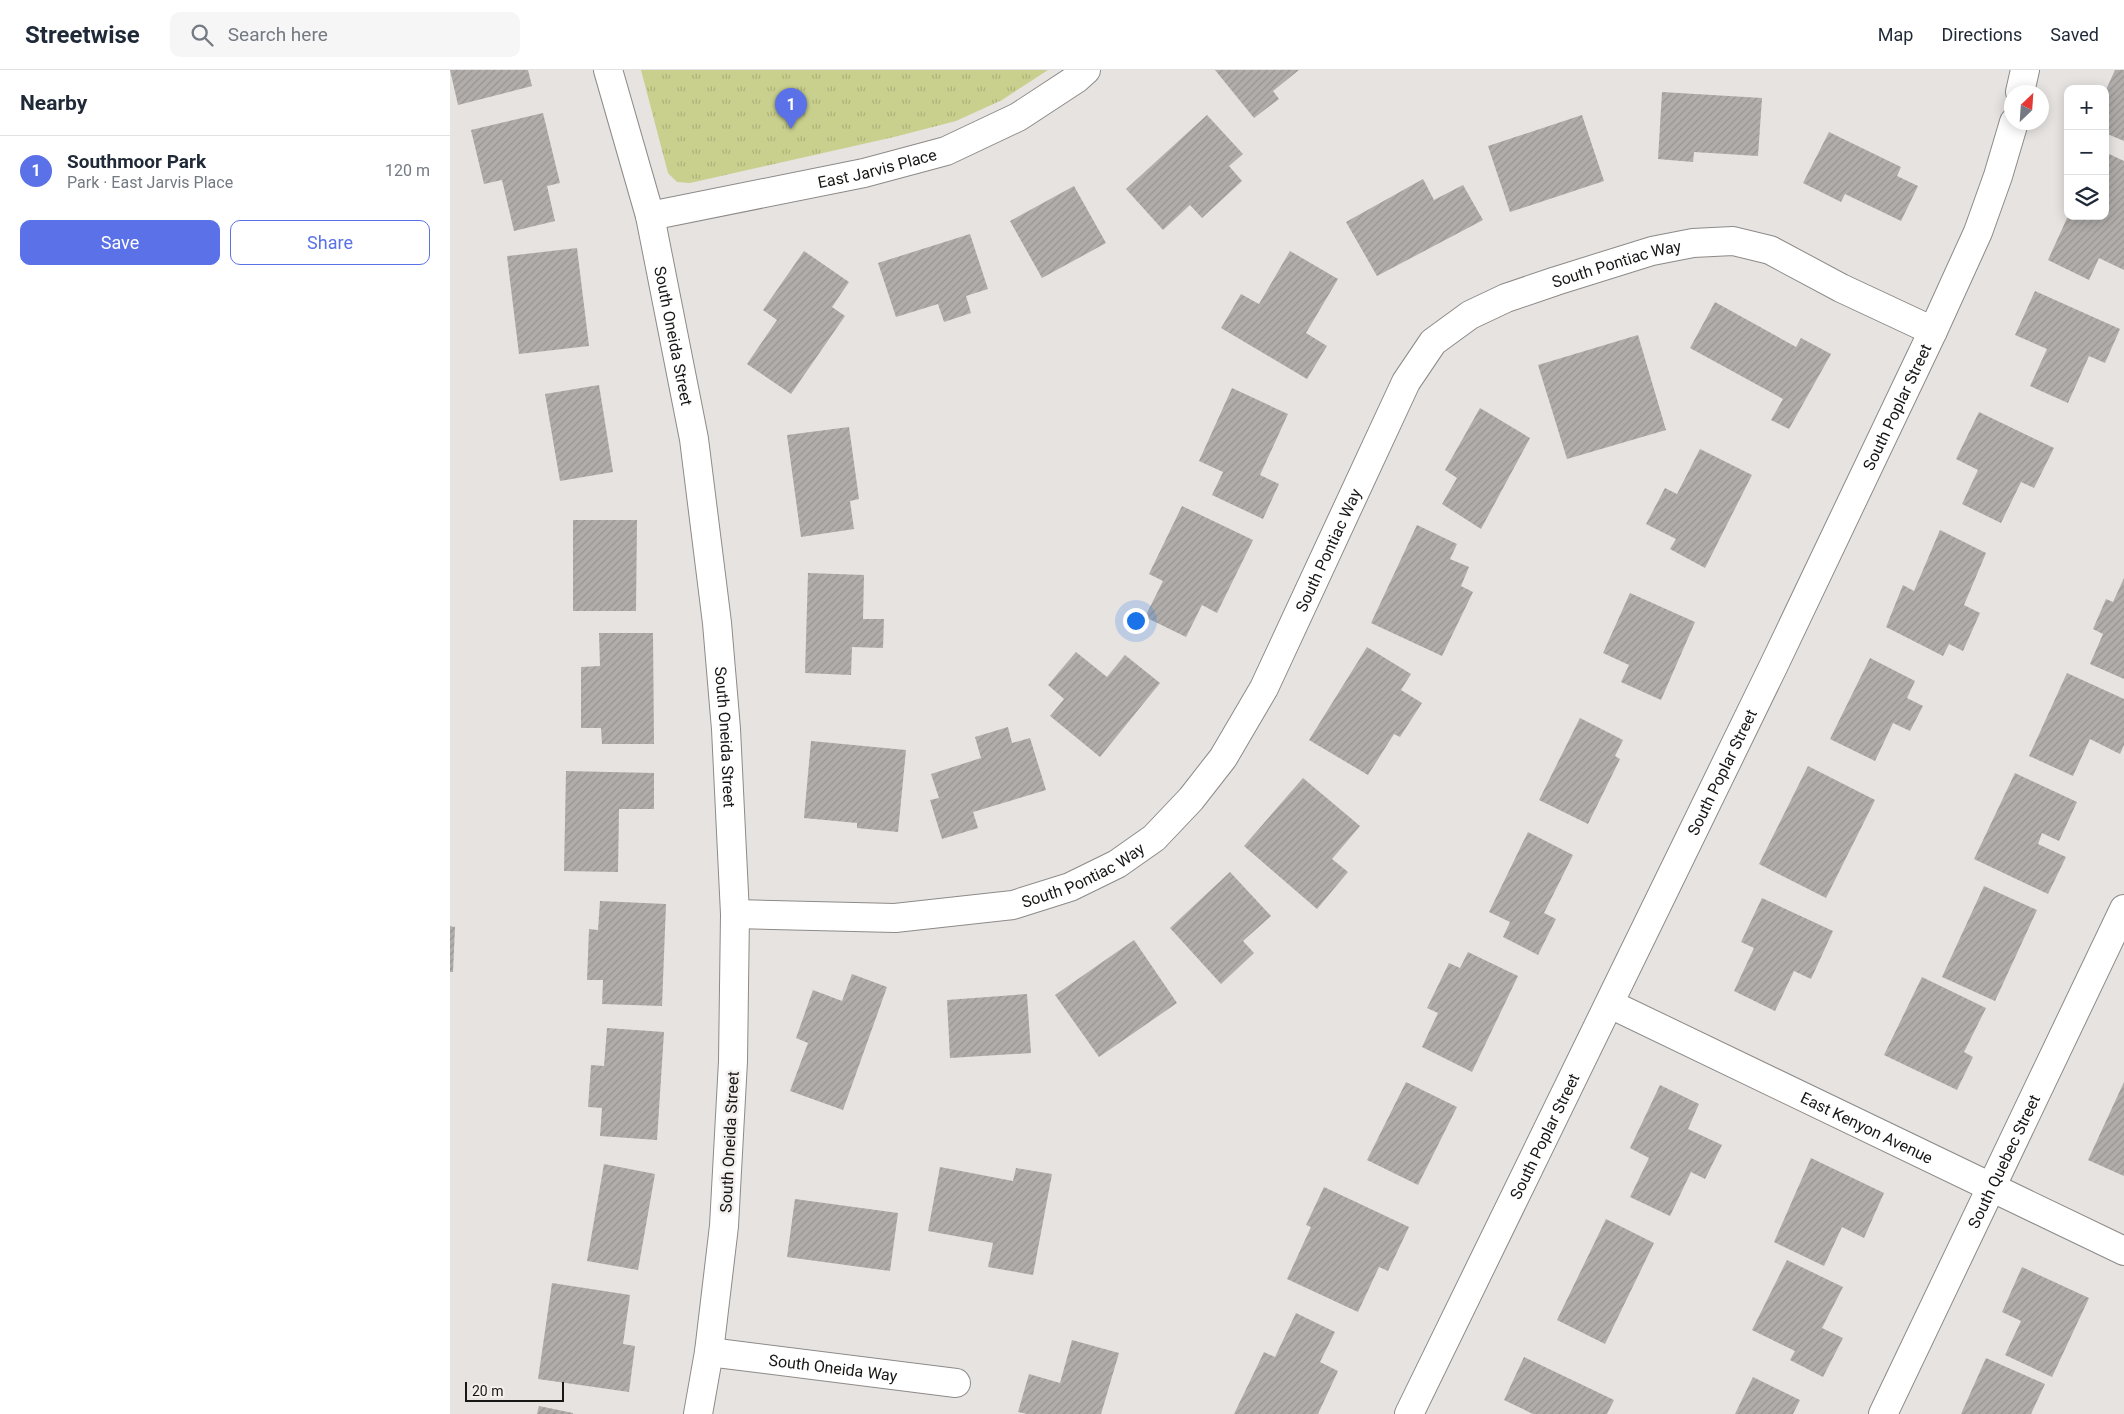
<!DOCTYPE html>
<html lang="en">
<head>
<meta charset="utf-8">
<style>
  body { margin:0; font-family:Roboto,sans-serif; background:#f6f6f7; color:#1f2937 }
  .controls { position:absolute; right:15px; top:15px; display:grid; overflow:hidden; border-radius:10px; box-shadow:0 2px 12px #0003 }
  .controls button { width:45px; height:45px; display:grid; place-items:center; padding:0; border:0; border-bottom:1px solid #e0e1e3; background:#fff; color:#1f2937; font:25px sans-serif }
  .compass { position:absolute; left:1554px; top:15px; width:45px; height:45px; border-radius:50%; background:#fff; box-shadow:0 2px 12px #0003; rotate:25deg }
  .scale { position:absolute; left:15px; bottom:12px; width:99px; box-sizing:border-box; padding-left:5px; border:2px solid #181716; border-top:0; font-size:14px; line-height:18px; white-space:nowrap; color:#181716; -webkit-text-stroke:4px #f3f0ee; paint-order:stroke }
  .you { position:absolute; left:685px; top:550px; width:18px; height:18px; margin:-12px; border:4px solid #fff; border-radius:50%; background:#1a73e8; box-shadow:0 0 0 8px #1a73e833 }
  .badge { display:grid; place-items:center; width:32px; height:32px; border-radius:50%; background:#5b71e8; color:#fff; font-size:16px; font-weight:700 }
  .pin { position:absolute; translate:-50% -41px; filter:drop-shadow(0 1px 2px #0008) }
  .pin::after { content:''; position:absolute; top:26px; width:18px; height:15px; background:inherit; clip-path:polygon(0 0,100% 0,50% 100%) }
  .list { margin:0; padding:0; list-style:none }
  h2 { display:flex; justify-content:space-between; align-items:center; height:65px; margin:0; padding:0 20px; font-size:21px }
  h2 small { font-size:16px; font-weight:400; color:#747a83 }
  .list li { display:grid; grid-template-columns:32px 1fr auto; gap:15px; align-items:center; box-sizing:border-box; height:70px; padding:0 20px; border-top:1px solid #e0e1e3 }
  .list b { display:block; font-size:19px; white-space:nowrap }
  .list p { margin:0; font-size:16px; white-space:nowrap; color:#747a83 }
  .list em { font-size:16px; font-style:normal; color:#747a83 }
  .actions { display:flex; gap:10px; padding:15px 20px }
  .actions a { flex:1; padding:11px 0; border:1px solid #5b71e8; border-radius:10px; text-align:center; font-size:18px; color:#5b71e8 }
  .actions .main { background:#5b71e8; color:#fff }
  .icon { flex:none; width:28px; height:28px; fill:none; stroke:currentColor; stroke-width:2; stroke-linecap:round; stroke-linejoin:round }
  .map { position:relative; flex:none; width:1674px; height:1344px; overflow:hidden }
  header { display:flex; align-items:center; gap:30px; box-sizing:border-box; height:70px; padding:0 25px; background:#fff; border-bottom:1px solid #e0e1e3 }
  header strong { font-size:24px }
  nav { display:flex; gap:28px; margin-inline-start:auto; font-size:18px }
  .search { width:350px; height:45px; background:#f6f6f7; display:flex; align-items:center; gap:12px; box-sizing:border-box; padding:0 18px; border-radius:10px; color:#747a83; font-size:19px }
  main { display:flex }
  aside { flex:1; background:#fff }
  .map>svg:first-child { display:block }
  .park { fill:url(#park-tufts) }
  .building { fill:url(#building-hatch) }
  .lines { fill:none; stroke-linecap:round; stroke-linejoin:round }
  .minor-casing { stroke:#8d8a88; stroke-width:30 }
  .minor { stroke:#fff; stroke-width:28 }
  .labels { text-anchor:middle; stroke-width:5; stroke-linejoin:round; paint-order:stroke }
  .street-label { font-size:16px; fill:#181716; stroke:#f3f0ee }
</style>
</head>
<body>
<header>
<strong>Streetwise</strong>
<div class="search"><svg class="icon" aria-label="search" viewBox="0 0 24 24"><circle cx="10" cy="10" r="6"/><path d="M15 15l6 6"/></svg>Search here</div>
<nav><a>Map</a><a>Directions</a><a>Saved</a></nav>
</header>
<main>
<aside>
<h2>Nearby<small></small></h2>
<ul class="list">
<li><span class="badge">1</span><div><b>Southmoor Park</b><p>Park · East Jarvis Place</p></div><em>120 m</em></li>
</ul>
<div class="actions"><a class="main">Save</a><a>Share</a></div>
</aside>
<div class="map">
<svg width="1674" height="1344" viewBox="0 0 1674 1344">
  <defs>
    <pattern id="park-tufts" width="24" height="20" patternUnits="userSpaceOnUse" patternTransform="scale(1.25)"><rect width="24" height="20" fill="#c9d08d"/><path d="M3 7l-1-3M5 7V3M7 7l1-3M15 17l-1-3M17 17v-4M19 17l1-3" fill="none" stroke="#acb279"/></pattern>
    <pattern id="building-hatch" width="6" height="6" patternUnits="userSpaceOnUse" patternTransform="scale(1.25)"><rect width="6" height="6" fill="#b0adab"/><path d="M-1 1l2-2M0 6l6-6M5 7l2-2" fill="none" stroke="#979492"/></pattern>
  </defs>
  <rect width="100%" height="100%" fill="#e6e3e1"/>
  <path class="park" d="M191,0H598L552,30L506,51L444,67L240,113L227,112L218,103Z"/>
  <path class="building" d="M0,0H78L82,16L8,35Z
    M765,0H849L823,21L829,29L804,48Z
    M1665,0H1674V71L1655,63V22Z
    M1212,22L1312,28L1308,86L1244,82L1243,92L1208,89Z
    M93,43L110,113L97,116L105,151L64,161L52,110L34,114L21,60Z
    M757,45L793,84L779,96L792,111L752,148L740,135L713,160L676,119Z
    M1132,45L1154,111L1060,142L1038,76Z
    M1379,62L1451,97L1447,106L1468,116L1451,151L1395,124L1391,132L1353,113Z
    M1657,83L1674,91V200L1649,188L1639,210L1598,190L1618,146H1655Z
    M973,109L984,130L1013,115L1033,150L927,206L896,152Z
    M624,116L656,173L592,208L560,151Z
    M520,164L538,219L516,226L521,243L494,252L488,234L446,247L428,193Z
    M127,178L139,276L69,284L57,186Z
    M354,181L399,212L382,237L395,246L341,324L297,294L327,250L313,240Z
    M840,181L888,209L856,263L877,276L857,309L771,258L791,224L809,234Z
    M1585,221L1670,259L1655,293L1639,286L1618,333L1580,316L1597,279L1565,265Z
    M1265,232L1346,277L1351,268L1381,284L1339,359L1321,350L1333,329L1240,278Z
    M1188,265L1216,360L1117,389L1088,295Z
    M149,315L163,402L110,411L95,324Z
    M782,318L838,344L810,405L829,414L813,449L762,425L773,402L749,391Z
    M1030,338L1080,368L1031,459L992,434L1007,408L995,400Z
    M1529,342L1604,378L1584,418L1571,412L1551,453L1512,434L1528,400L1506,389Z
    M399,357L409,429L400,431L404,459L351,467L337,365Z
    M1250,379L1302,405L1255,498L1220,479L1226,469L1196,454L1215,418L1227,424Z
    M732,436L803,470L767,543L752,535L736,567L695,547L713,511L699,504Z
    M123,450H187L186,541H123Z
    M967,455L1007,474L1000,489L1019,497L1011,516L1023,522L992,586L921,553Z
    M1490,460L1536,483L1514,535L1530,543L1513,581L1499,574L1493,586L1436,557L1453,515L1464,521Z
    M358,503L414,505L413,549H434L433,578L402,577L401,605L355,603Z
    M1674,508V609L1640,594L1653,564L1643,559L1656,529L1663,532Z
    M1180,523L1245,552L1211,630L1171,612L1179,595L1153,583Z
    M149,563H203L204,674H152L151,658H131V597L150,596Z
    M917,577L961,604L951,620L972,633L950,667L944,664L918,705L859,670Z
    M626,582L657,607L675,585L710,613L650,687L600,646L614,629L598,615Z
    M1420,588L1465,611L1457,628L1473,636L1460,661L1443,653L1425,691L1380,669Z
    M1617,603L1674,629V675L1670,684L1640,669L1623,706L1579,686Z
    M1130,648L1173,670L1165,686L1170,689L1138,754L1089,730Z
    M558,657L562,673L580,668L596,720L523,742L528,758L492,769L480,730L489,728L481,704L531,688L525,667Z
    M361,671L456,680L448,762L407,758V753L354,748Z
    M1358,696L1425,730L1376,828L1309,794Z
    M116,701L204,703V739H169L168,802L114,801Z
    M1565,703L1627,732L1609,771L1592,763L1588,774L1616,787L1598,824L1524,789Z
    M853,708L910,756L882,789L898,802L867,839L794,776Z
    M1078,762L1123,785L1094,843L1106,849L1088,885L1053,867L1060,852L1039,842Z
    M780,802L821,846L793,871L804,883L771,914L720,858Z
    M1534,816L1587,840L1545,931L1492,907Z
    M1312,828L1383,861L1361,909L1344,901L1325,941L1284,921L1304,878L1291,872Z
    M150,831L216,834L212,936L152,934L153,910H137L139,859L148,860Z
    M0,856L5,857L3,902H0Z
    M684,870L727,933L649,987L605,925Z
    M1018,882L1068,906L1022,1002L972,977L988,943L977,938L999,893L1010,898Z
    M402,904L437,917L393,1040L340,1021L358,973L346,968L363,920L392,931Z
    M1472,907L1536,938L1514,982L1523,987L1507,1020L1434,985Z
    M577,924L581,983L500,988L497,930Z
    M157,958L214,962L207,1070L150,1066L152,1038L138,1037L141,995L154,996Z
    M956,1012L1007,1037L968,1115L917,1090Z
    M1674,1012V1106L1638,1090Z
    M1210,1015L1249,1034L1238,1059L1272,1075L1255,1109L1241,1102L1220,1146L1180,1127L1199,1088L1180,1078Z
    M1361,1088L1434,1123L1414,1168L1392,1157L1374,1196L1324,1172Z
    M154,1094L205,1104L188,1200L137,1191Z
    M490,1097L563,1111L566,1098L602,1104L583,1205L538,1197L543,1173L478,1161Z
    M874,1117L959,1157L938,1201L929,1197L908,1242L837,1209L861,1157L856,1155Z
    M345,1129L448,1143L440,1201L337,1187Z
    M1156,1149L1204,1173L1155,1274L1107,1250Z
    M1337,1190L1393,1217L1372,1258L1393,1268L1373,1307L1340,1290L1345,1281L1302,1260Z
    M1572,1197L1639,1228L1602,1307L1555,1285L1571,1251L1552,1242Z
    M102,1213L180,1225L173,1274L185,1276L179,1322L88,1309Z
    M846,1243L885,1262L870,1292L888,1301L868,1344H784L814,1282L825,1287Z
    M622,1270L669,1283L651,1344H577L568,1342L579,1304L610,1313Z
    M1074,1287L1164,1330L1157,1344H1083L1054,1330Z
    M1536,1288L1595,1314L1581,1344H1511Z
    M1303,1307L1350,1330L1343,1344H1285Z
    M89,1336L123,1343V1344H87Z"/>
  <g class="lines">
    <defs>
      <g id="minor">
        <path id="s1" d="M158,0L200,146L244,369L267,553L276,659L285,844L283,991L274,1156L259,1282L248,1344"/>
        <path d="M1570,22L1575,0"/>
        <path id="s2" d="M200,146L414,103L496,81L568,47L626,9L636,0"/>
        <path id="s3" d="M285,844L445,848L563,835L620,817L667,794L704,768L741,729L773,688L814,618L956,312L983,272L1020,245L1056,228L1106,211L1202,181L1243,173L1283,171L1320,180L1391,218L1483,261"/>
        <path id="s4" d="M1160,934L1674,1181"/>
        <path id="s5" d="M259,1282L506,1313"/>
        <path id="s6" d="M959,1344L1323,597L1483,261L1528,162L1548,106L1564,52"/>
        <path id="s7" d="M1433,1344L1674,839"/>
      </g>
    </defs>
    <use href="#minor" class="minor-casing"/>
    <use href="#minor" class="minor"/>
  </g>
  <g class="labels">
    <g class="street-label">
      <text dy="6" stroke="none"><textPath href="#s2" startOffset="232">East Jarvis Place</textPath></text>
      <text dy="6" stroke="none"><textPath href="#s3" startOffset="1210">South Pontiac Way</textPath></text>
      <text dy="6" stroke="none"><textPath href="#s1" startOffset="274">South Oneida Street</textPath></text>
      <text dy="6" stroke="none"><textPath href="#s6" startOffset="1119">South Poplar Street</textPath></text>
      <text dy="6" stroke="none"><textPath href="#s3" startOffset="775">South Pontiac Way</textPath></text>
      <text dy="6" stroke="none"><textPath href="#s1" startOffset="679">South Oneida Street</textPath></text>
      <text dy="6" stroke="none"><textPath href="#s6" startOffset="714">South Poplar Street</textPath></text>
      <text dy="6" stroke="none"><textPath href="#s3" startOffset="355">South Pontiac Way</textPath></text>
      <text dy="6" stroke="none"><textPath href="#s4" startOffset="285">East Kenyon Avenue</textPath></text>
      <text dy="6" stroke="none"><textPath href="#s6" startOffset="309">South Poplar Street</textPath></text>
      <text transform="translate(279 1072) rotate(-87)" y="6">South Oneida Street</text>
      <text dy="6" stroke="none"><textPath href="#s7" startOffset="280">South Quebec Street</textPath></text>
      <text dy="6" stroke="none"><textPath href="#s5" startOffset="125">South Oneida Way</textPath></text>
    </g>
  </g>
</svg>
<div class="controls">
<button>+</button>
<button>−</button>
<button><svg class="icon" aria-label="layers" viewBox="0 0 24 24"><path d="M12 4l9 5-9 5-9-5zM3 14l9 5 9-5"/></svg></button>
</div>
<svg class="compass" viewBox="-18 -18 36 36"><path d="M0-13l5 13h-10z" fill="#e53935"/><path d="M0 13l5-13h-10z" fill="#747a83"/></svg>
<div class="scale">20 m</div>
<div class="you"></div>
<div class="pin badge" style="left:341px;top:59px">1</div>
</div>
</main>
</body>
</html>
